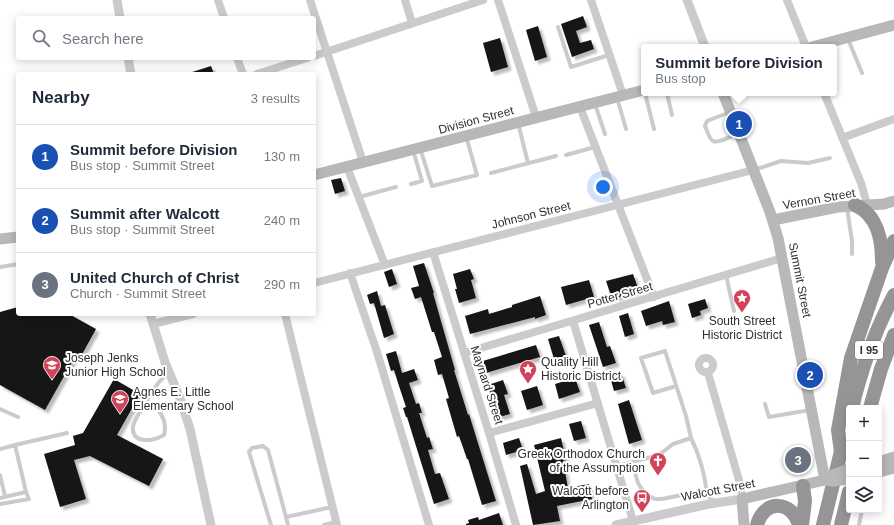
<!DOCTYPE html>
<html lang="en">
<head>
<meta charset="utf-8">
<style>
  body { margin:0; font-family:Helvetica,sans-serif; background:#f2f2f3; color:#1f2937 }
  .controls { position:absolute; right:12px; bottom:12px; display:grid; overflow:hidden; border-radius:4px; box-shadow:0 2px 10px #0003 }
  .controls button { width:36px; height:36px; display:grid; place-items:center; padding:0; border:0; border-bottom:1px solid #e0e1e3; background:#fff; color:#1f2937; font:20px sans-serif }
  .you { position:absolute; left:603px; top:187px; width:14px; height:14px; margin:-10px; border:3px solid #fff; border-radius:50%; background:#1a73e8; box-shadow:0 0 0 6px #1a73e833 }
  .badge { display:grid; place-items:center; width:26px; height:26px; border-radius:50%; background:#b45309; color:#fff; font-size:13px; font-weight:700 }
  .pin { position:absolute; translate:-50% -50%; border:2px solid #fff; box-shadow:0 1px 4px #0006 }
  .popup { position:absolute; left:641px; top:44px; width:196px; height:52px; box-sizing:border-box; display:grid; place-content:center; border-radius:4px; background:#fff; filter:drop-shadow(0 1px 3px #0005); font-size:13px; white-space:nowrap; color:#747a83 }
  .popup b { font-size:15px; color:#1f2937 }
  .popup::after { content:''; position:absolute; left:50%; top:100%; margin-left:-8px; border:8px solid transparent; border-top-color:#fff }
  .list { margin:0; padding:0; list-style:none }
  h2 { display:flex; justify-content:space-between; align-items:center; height:52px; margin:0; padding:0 16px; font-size:17px }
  h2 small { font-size:13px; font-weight:400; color:#747a83 }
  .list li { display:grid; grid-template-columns:26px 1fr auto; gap:12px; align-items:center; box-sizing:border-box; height:64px; padding:0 16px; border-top:1px solid #e0e1e3 }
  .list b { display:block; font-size:15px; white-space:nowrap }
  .list p { margin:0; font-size:13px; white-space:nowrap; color:#747a83 }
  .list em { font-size:13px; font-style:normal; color:#747a83 }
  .icon { flex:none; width:22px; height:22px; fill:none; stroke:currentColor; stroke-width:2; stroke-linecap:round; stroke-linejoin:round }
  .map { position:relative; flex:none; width:894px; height:525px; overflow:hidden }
  .search { position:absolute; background:#fff; box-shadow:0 2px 10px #0003; left:16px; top:16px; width:300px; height:44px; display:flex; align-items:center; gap:10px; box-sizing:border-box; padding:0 14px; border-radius:4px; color:#747a83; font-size:15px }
  .panel { position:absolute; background:#fff; box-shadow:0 2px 10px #0003; left:16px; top:72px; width:300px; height:244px; border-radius:4px }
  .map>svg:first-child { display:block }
  .building { fill:#151515; filter:url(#shadow) }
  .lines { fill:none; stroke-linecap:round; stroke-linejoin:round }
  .service { stroke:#cbcbcb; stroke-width:4 }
  .minor { stroke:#cbcbcb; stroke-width:8 }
  .tertiary { stroke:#cbcbcb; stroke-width:9 }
  .secondary { stroke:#b8b8b8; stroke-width:11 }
  .motorway { stroke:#959595; stroke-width:14 }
  .secondary-bridge { stroke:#b8b8b8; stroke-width:11 }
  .labels { text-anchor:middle; stroke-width:4; stroke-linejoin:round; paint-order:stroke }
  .shield { fill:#fff; stroke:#6d6d6d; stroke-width:1 }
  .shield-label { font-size:11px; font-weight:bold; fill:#2e2e2e }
  .street-label { font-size:12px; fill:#2e2e2e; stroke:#fff }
  .poi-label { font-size:12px; fill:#2e2e2e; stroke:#fff; text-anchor:start }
</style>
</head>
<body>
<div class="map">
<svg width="894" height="525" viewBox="0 0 894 525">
  <defs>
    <filter id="shadow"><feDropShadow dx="3.5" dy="3.5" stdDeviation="1" flood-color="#0004"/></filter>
  </defs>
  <rect width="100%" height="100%" fill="#fff"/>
  <path class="building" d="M583,16L587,27L576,31L580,43L591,40L594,49L572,57L561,24Z
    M538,26L547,57L535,61L526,30Z
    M500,38L508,67L491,72L483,43Z
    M211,66L214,74H190L189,73Z
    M341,178L345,191L335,194L331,180Z
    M424,263L434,293H433L455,370H454L468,415L469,414L477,440L496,501L482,505L468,459H467L459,436L457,437L446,399L449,398L442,374L438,375L434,360L442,357L434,332H432L421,297L415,299L411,288L419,286L413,266Z
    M392,269L397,284L389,287L384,272Z
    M470,269L474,279L471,280L476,298L459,303L455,289H457L453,274Z
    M633,274L639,291L612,299L606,281Z
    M589,280L594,297L566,305L561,287Z
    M377,291L381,306L385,305L394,334L384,338L374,303L370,304L367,295Z
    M540,296L546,315L535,319V317L470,334L465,316L488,309L489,314L512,307V305Z
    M705,299L708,308L700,311L701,315L692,318L688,304Z
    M669,301L675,322L663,325L662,321L646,326L641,311Z
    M18,307V314H69L96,329L80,358L76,355L45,410L0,385V312Z
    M628,313L634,334L625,337L619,316Z
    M599,322L607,347L610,346L616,363L603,367L589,325Z
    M559,336L566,356L554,359L548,339Z
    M536,345L540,357L486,373L483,361Z
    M396,351L402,373L414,369L418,380L409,383L416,404L419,403L422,413H419L427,438L429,437L433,449L428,450L435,474L440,473L449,499L434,504L407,417H406L403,408L406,407L399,386L394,370L391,371L386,354Z
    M621,373L626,388L614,391L610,377Z
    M575,378L580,392L559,399L555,384Z
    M114,379L140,394L117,435L163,459L149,486L90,456L74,460L86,499L60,507L44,454L75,445L73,436L83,433Z
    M503,380L508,394L504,395L510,414L496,418L488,385Z
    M537,386L543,405L527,410L521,391Z
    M629,400L642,440L629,444L618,404Z
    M581,421L586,438L574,441L569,424Z
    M519,438L523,450L506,455L503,443Z
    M561,438L566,460L563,461L568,488L589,484L592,499L557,506L560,521L533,525L520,466L527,464L536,494L545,491L534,445Z
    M499,513L503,525H466V524L469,523L468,520L478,517L479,520Z"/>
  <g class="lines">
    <path class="service" d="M558,27L571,67L609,55
      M848,39L862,73
      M645,93L654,129
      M667,93L672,115
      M617,98L626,129
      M595,104L605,134
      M730,112L707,121L705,126C707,130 709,139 713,141C718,144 733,135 739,133
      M518,123L528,163
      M420,148L432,186L477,175L466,136
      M566,155L595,147
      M754,170L781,161L808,163L830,158
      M491,173L556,156
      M411,184L422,181L413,150
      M359,197L396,187
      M847,208L852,241V254
      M0,267L18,264
      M726,275L734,311
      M147,401C159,408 168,420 164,435L162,436C153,441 131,444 133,427C133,421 156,384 162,379C164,376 167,375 170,374
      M765,404L769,417L810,410
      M0,409L18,417
      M691,438C700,456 705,475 707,495
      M15,445L67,433
      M0,449L15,445L26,492L0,498
      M632,462L638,483L645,494L655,499H662L697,492L707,495L714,502
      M617,466L659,455L673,444L691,438L686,416L665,351L641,358L653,393L676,386
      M0,475L5,496
      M0,504L29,499L26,492
      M286,517L288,525
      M271,525L249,452L252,448L263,446L268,450L286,517L332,507
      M324,525L336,522
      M859,525L862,510"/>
    <path class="minor" d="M218,0L224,18
      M310,0L363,162
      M405,0L412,23
      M498,0L536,117
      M591,0L623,95
      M787,0L806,47
      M314,56L483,0
      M237,58L243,74
      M257,74L307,58
      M824,93L861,183L867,204
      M580,107L654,297
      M842,138L894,119
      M347,167L385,265
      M433,252L489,433L516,525
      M350,273L377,352L429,525
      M314,283L753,170
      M285,314L337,525
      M573,321L633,521
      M153,324L193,314
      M464,353L782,258
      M699 365a7 7 0 1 1 14 0a7 7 0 1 1-14 0Z
      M708,373L741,487L742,499
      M489,433L598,403"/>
    <path class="tertiary" d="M117,0L120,18
      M687,0L705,47
      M128,58L131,74
      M150,314L165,362L181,401L190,429L211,525
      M616,525L709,504L742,499"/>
    <path class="secondary" d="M812,47L894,25
      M723,93L770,212L778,238L825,480L742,499L744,525
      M314,175L644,90
      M773,220L838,207L884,204L894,201
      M0,239L18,237
      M879,462L894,457
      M879,472L894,468"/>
    <path class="motorway" d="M855,205C878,215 882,240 882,262
      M852,408C862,367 874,332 894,295
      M870,408L881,369L894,335
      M841,452L838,430L851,358L882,268L894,241
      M757,525C764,499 792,500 799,525
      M802,525L805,501L803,486
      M823,525L843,443
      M841,525L849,492"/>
    <path class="secondary-bridge" d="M825,480L833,475L849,469
      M826,480L833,481L849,479"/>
  </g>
  <defs>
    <symbol id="sight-pin" viewBox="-11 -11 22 30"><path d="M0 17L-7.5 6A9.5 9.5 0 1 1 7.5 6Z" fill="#d24258" stroke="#fff"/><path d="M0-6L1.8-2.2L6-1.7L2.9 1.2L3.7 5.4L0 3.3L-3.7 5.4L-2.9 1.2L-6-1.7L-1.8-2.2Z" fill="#fff"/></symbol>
    <symbol id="school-pin" viewBox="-11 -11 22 30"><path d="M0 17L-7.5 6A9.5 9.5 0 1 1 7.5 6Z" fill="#d24258" stroke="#fff"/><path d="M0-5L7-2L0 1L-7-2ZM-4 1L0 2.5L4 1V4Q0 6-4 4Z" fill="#fff"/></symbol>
    <symbol id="church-pin" viewBox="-11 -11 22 30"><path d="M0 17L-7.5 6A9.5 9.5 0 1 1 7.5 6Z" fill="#d24258" stroke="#fff"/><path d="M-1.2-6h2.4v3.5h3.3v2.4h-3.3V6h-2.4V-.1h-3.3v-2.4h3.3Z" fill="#fff"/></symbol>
    <symbol id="bus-pin" viewBox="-11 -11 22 30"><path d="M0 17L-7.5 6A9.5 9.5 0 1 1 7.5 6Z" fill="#d24258" stroke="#fff"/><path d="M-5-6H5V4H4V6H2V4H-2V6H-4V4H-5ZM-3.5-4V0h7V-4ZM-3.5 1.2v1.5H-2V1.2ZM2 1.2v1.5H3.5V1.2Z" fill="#fff"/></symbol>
  </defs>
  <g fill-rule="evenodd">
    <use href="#sight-pin" x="732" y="288" width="20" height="27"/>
    <use href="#school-pin" x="42" y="355" width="20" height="27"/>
    <use href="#sight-pin" x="518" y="359" width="20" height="27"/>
    <use href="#school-pin" x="110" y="389" width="20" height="27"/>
    <use href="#church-pin" x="648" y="451" width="20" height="27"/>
    <use href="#bus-pin" x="632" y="488" width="20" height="27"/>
  </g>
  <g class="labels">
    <rect class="shield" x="855" y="341" width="28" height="18" rx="3"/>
    <g class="shield-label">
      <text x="869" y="354">I 95</text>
    </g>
    <g class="street-label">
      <text transform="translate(476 120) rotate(-15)" y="4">Division Street</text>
      <text transform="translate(819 199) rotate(-10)" y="4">Vernon Street</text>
      <text transform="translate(531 215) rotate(-14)" y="4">Johnson Street</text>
      <text transform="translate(800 280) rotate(79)" y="4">Summit Street</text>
      <text transform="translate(620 295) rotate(-16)" y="4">Potter Street</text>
      <text transform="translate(487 385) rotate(72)" y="4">Maynard Street</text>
      <text transform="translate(718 490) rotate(-11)" y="4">Walcott Street</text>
    </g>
    <g class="poi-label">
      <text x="742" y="325" text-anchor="middle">South Street<tspan x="742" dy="14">Historic District</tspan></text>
      <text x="65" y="362">Joseph Jenks<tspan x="65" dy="14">Junior High School</tspan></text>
      <text x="541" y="366">Quality Hill<tspan x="541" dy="14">Historic District</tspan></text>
      <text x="133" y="396">Agnes E. Little<tspan x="133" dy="14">Elementary School</tspan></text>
      <text x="645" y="458" text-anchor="end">Greek Orthodox Church<tspan x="645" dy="14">of the Assumption</tspan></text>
      <text x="629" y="495" text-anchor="end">Walcott before<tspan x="629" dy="14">Arlington</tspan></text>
    </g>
  </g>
</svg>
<div class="controls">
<button>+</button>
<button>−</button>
<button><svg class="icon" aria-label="layers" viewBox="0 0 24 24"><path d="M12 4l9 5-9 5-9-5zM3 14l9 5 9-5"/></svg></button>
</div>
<div class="you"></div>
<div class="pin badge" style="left:739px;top:124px;background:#1a4fb4">1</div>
<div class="popup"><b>Summit before Division</b>Bus stop</div>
<div class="pin badge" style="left:810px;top:375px;background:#1a4fb4">2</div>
<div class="pin badge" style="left:798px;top:460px;background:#6b7280">3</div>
<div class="search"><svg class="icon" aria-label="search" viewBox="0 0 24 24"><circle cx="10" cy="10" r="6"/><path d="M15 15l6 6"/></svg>Search here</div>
<section class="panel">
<h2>Nearby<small>3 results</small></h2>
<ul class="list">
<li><span class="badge" style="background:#1a4fb4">1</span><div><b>Summit before Division</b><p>Bus stop · Summit Street</p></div><em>130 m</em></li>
<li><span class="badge" style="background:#1a4fb4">2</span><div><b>Summit after Walcott</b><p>Bus stop · Summit Street</p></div><em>240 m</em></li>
<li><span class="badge" style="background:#6b7280">3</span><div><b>United Church of Christ</b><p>Church · Summit Street</p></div><em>290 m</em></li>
</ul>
</section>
</div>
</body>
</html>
